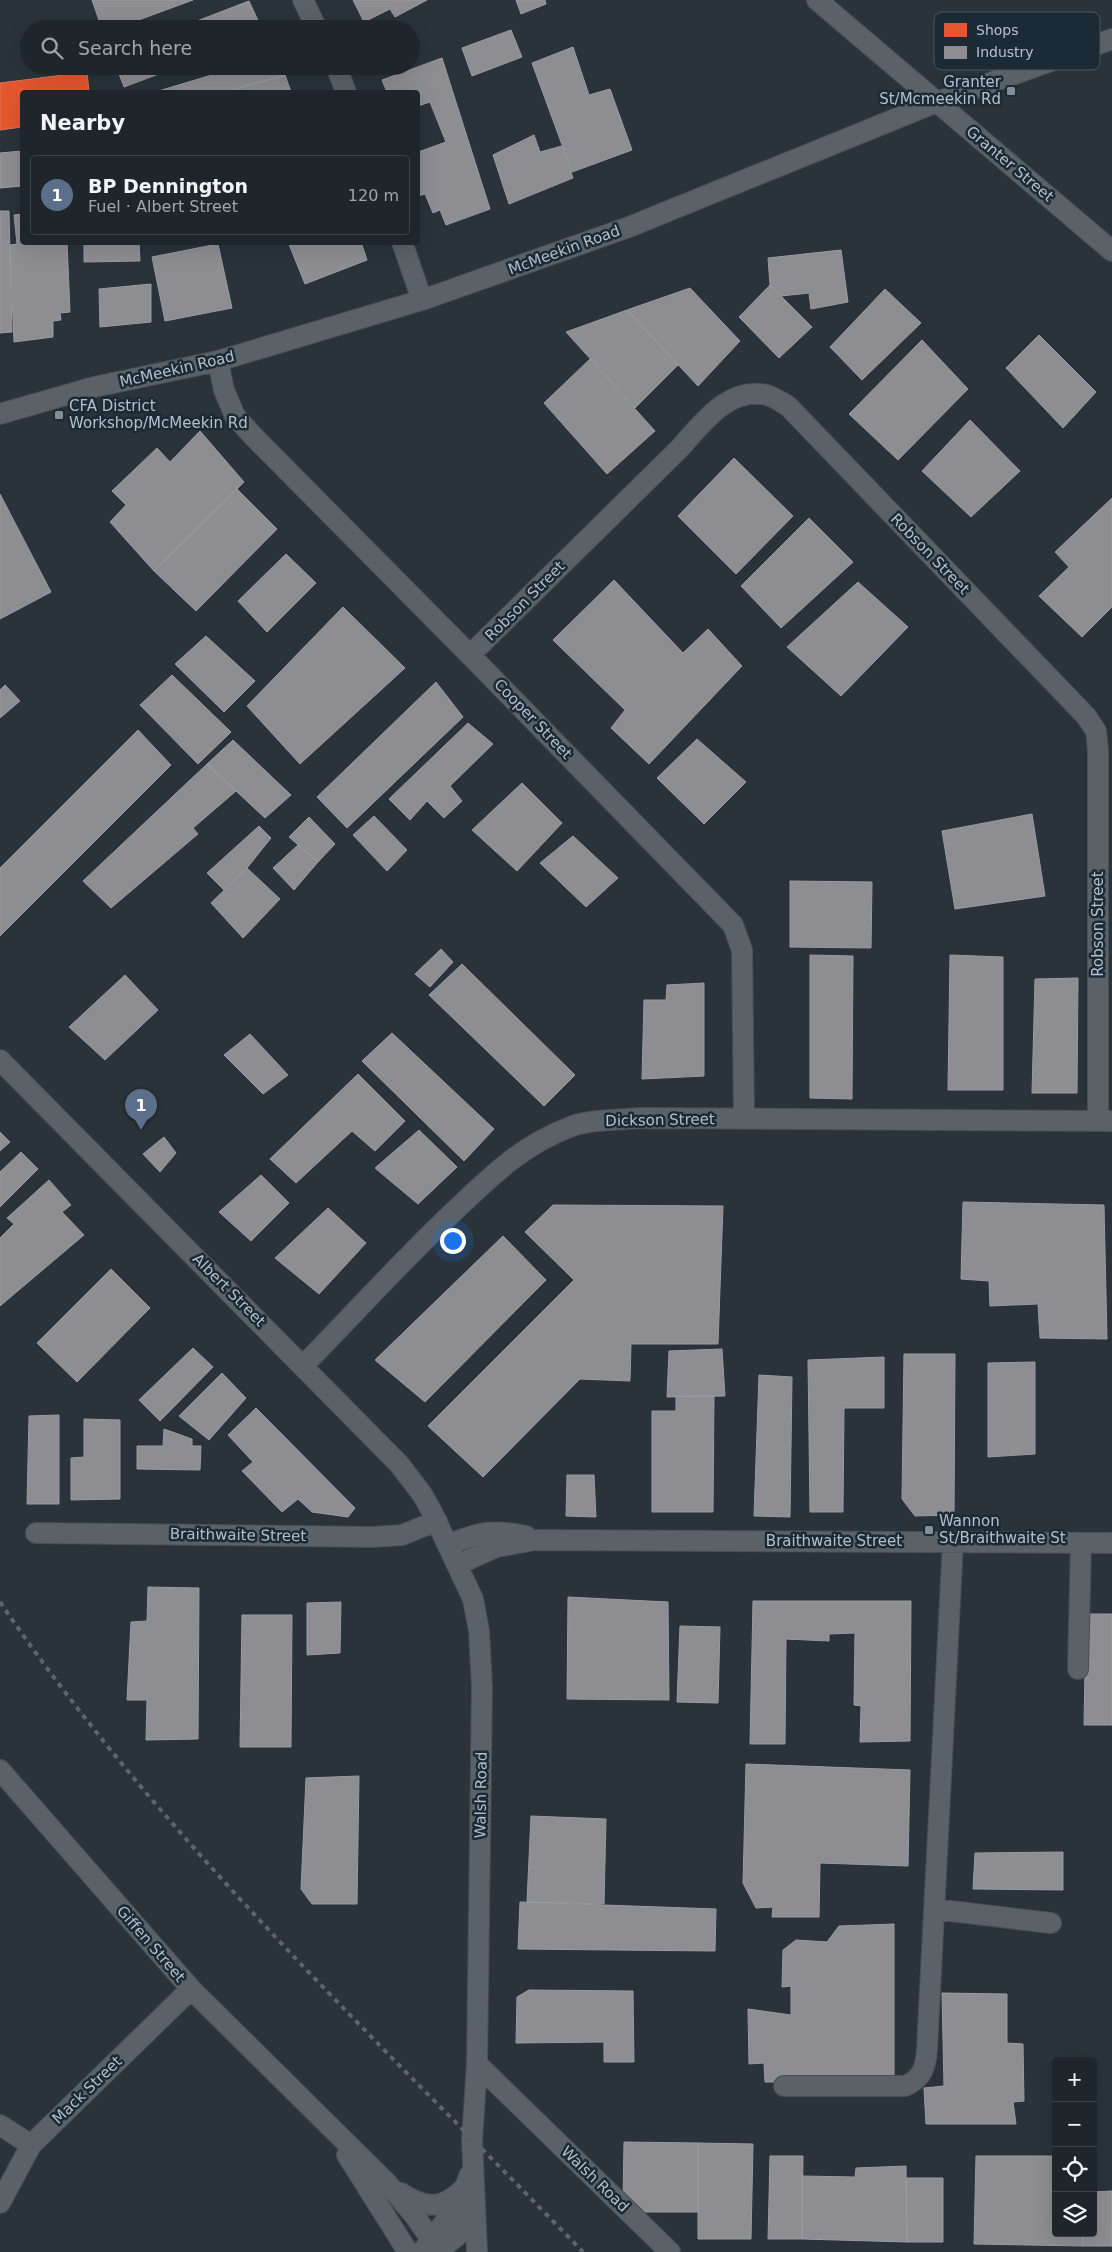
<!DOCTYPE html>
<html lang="en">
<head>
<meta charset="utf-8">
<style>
  body { margin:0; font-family:"DejaVu Sans",sans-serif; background:#2c3237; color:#f1f3f6 }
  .controls { position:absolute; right:15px; bottom:15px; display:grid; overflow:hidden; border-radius:5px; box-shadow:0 5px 20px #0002 }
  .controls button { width:45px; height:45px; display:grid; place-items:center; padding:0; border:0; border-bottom:1px solid #3c4347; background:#1f262b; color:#f1f3f6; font:25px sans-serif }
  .you { position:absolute; left:452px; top:1240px; width:18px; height:18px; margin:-12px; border:4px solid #fff; border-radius:50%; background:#1a73e8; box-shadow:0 0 0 8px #1a73e833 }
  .badge { display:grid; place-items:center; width:32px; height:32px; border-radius:50%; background:#838f98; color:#fff; font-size:16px; font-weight:700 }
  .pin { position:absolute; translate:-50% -41px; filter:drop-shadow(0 1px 2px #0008) }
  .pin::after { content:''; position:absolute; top:26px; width:18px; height:15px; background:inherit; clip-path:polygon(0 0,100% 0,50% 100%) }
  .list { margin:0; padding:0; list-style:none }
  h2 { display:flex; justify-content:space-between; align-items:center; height:65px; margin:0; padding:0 20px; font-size:21px }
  h2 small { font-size:16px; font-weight:400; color:#a1a5a9 }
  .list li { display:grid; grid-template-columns:32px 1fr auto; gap:15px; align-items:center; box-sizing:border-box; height:80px; margin:0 10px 10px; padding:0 10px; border:1px solid #3c4347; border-radius:5px }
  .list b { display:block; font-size:19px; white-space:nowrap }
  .list p { margin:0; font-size:16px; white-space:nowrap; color:#a1a5a9 }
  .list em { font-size:16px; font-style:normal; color:#a1a5a9 }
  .icon { flex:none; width:28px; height:28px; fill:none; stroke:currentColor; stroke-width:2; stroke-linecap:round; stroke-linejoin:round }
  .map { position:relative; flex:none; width:1112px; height:2252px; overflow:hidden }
  .search { position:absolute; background:#1f262b; box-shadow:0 5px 20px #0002; left:20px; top:20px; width:400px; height:55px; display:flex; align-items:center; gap:12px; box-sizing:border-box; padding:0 18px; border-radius:28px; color:#a1a5a9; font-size:19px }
  .panel { position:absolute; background:#1f262b; box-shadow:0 5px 20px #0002; left:20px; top:90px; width:400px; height:155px; border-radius:5px }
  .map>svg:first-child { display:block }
  .shops { fill:#e4572e; stroke:#d5765d }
  .industry { fill:#8d8d92; stroke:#989ca3 }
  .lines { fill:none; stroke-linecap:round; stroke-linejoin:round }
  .minor-casing { stroke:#484f54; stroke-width:22 }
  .minor { stroke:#5a6167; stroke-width:20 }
  .rail { stroke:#5d656a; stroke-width:4; stroke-dasharray:5 5; stroke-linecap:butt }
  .poi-dot { fill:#838f98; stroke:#1c2a35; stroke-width:2 }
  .labels { text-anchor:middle; stroke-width:5; stroke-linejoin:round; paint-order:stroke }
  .poi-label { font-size:15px; fill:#b3c0cb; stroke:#1c2a35; text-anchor:start }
  .street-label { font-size:15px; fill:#b3c0cb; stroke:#1c2a35 }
  .key { fill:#1c2a35; stroke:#495762; stroke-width:1 }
  .key-label { font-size:14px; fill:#b3c0cb }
</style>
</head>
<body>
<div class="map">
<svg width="1112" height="2252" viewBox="0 0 1112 2252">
  <rect width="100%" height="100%" fill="#293339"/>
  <path class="shops" d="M87,72L89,92H22V127L0,130V83Z"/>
  <path class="industry" d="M92,0H193L114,29H102Z
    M353,0H427L395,17L390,9L364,22Z
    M516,0H545L546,4L521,14Z
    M249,1L262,29H176Z
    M511,30L522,57L472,76L462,48Z
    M573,47L589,95L610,89L632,150L572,172L532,63Z
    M442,58L490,209L446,225L440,210L433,213L425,194L418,196V152L446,142L430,102L418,106V92H387L382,80Z
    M116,66H180L124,87Z
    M242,66H283L285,75L225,92H155Z
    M285,75L291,92H225Z
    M534,135L540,152L562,146L573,178L509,204L493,155Z
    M22,151V186L0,188V153Z
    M0,211H9L12,332L0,333Z
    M22,214V242H67L70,312L60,313L61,320L53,321V337L14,342L10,245L17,244L14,215Z
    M84,242H139L140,261L84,262Z
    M288,242H361L367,260L305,284Z
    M218,244L232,308L165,321L152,257Z
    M841,250L848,302L811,309L809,293L781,296L770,285L768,258Z
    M151,284V322L100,327L99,289Z
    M770,285L812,327L779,358L739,317Z
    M690,288L740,341L698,386L627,310Z
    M885,289L921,323L862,380L830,347Z
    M627,310L678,365L635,408L566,332Z
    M1039,335L1096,392L1063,428L1006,368Z
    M922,340L968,389L898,460L849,414Z
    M590,359L655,431L607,474L544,403Z
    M970,420L1020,471L971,517L922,471Z
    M200,431L244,482L154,571L110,522L126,505L112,491L157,448L170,462Z
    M734,458L793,516L736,574L678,516Z
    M237,489L277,529L196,611L154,571Z
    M0,494L51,592L0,619Z
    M1112,498V607L1082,637L1039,596L1069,567L1055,552Z
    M809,518L853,562L781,628L741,586Z
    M286,554L316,583L267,632L238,601Z
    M614,580L683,653L708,629L742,666L649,764L611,728L625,710L553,640Z
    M858,582L908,627L841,696L787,647Z
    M343,607L405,668L300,764L247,706Z
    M206,636L255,681L224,712L175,664Z
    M172,675L231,732L198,764L140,705Z
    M436,682L463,717L347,828L317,797Z
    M5,685L20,701L0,718V690Z
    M468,723L493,744L450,786L462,801L444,818L427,801L410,820L389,799Z
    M138,730L171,765L0,936V868Z
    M697,739L746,782L704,824L657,778Z
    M233,740L291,795L265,818L207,764Z
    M207,764L236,791L193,828L198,834L111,908L83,881Z
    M522,783L562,823L517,871L472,830Z
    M1032,814L1045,896L955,909L942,831Z
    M374,816L407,850L387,871L353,835Z
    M309,817L335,844L318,862L289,837Z
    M259,826L271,838L247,868L224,890L207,873Z
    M573,836L618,878L586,907L540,863Z
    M298,845L318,862L294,890L273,868Z
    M247,868L280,899L243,938L211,903Z
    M790,881L872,882L871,948L790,947Z
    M441,949L453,962L430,987L415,974Z
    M810,955L853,956L852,1099L810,1098Z
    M950,955L1003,957V1090H948Z
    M462,964L575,1075L544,1106L429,995Z
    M125,975L158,1010L105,1060L69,1027Z
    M1078,978L1077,1093H1032L1035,979Z
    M704,983V1076L642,1079L644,1000H666L667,985Z
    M392,1033L494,1129L464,1161L362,1061Z
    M250,1034L288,1075L263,1094L224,1055Z
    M358,1074L405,1121L375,1151L352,1131L296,1183L270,1159Z
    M419,1130L457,1167L418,1204L375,1168Z
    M0,1132L10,1142L0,1151Z
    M164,1137L176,1153L160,1172L143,1154Z
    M21,1152L38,1169L0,1207V1172Z
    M261,1175L289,1203L251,1241L219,1212Z
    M49,1180L71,1205L62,1212L84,1235L0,1306V1238L14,1224L7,1218Z
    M963,1202L1104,1205L1107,1339L1040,1338L1038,1304L990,1306L989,1281L961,1279Z
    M553,1205L723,1206L718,1344H631L630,1381L580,1379L483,1477L428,1426L574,1280L525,1232Z
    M328,1208L366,1243L319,1294L275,1258Z
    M503,1236L546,1280L425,1402L375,1360Z
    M111,1269L150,1308L77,1382L37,1343Z
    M193,1348L213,1367L160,1421L139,1400Z
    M722,1349L725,1396L667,1397L669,1351Z
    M904,1354H955L954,1515L915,1516L902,1499Z
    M884,1357V1408H844L843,1512H810L808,1360Z
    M1035,1362V1454L988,1457V1363Z
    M222,1373L246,1398L209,1440L179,1416Z
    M759,1375L792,1377L790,1517L754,1516Z
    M676,1396H714L713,1512H652V1411H676Z
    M256,1408L355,1508L348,1517L312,1512L298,1499L282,1512L242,1471L253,1462L228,1435Z
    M59,1415V1504H27L29,1416Z
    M84,1419L120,1420V1499L71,1500V1458L84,1457Z
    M164,1429L192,1439V1446H201L200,1470L137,1469V1446H163Z
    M567,1475H594L596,1517L566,1516Z
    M148,1587L199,1588L198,1739L146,1740L147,1700H127L131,1622L147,1621Z
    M568,1597L668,1602L669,1700L567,1699Z
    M753,1601H911L910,1741L860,1742L861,1706L854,1705L855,1633L829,1634V1641L786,1639L785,1744H750Z
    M341,1602L340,1653L307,1655V1603Z
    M1086,1614H1112V1725H1084Z
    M242,1615H292L291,1747H240Z
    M680,1626L720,1627L718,1703L677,1702Z
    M746,1764L910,1770L908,1866L820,1863L819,1917H772L773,1907L756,1908L743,1883Z
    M359,1776L357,1904H312L301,1889L306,1778Z
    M531,1816L606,1819L604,1904L527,1902Z
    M1063,1852V1890L973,1889L975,1853Z
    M520,1902L716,1909L715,1951L518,1949Z
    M894,1924V2082H765L764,2063L749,2064L748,2009L791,2015V1986L782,1987L783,1950L796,1940L827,1942L839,1926Z
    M529,1990L633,1991L634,2062H604V2042L516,2043L517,1997Z
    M942,1993L1007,1994V2043L1023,2044L1024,2101L1013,2102L1016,2124H926L924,2088L944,2086Z
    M624,2142L698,2143V2212H638L623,2200Z
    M698,2143L753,2144L751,2239H698Z
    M770,2156H803L802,2239H768Z
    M976,2156H1056V2233H1083V2246L974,2244Z
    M906,2166L907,2242L802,2239V2176L855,2177L856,2168Z
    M906,2178H943V2242H907Z
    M1112,2191V2246H1083V2233H1093V2192Z"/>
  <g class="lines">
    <defs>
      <path id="minor" d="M303,0L317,29
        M817,0L1112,251
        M336,66L346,92
        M402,242L422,300
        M218,361L224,390L235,416L254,437L470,655L733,925L742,950L744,1119
        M0,414L94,387L218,361L422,300L629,227L937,102L1112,39
        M470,655L679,449C702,424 728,386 767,395C774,397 781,402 788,406L1086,716L1096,731L1098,750V1121
        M0,1060L399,1464L422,1494L432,1512L473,1599L479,1631L482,1687L477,2064L472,2140L477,2252
        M303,1366C351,1317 397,1266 446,1219C485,1182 519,1146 570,1127C591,1119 618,1120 641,1118L1110,1121
        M36,1533L372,1537L402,1535L437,1521
        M448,1545C478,1532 494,1529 526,1536
        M457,1565L496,1547L535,1540L1112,1543
        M1078,1669L1081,1543
        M0,1770L191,1989L387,2183L414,2215L440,2252
        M934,1909L1051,1923
        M477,2064L670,2252
        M784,2086H905C922,2079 926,2067 927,2049L953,1542
        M0,2125L31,2145
        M347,2155L408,2252
        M401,2193C425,2209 443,2210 464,2188
        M0,2203L31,2145L191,1989
        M422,2252L460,2202L469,2176
        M433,2252C452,2242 470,2229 475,2206"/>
    </defs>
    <use href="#minor" class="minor-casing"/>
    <use href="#minor" class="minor"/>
    <path class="rail" d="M0,1602C164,1843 381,2043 583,2252"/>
  </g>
  <g class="poi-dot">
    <rect x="1006" y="86" width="10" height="10" rx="2.5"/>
    <rect x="54" y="410" width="10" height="10" rx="2.5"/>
    <rect x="924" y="1525" width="10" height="10" rx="2.5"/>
  </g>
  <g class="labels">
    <g class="poi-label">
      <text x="1001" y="87" text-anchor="end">Granter<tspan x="1001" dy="17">St/Mcmeekin Rd</tspan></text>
      <text x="69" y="411">CFA District<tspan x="69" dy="17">Workshop/McMeekin Rd</tspan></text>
      <text x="939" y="1526">Wannon<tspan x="939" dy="17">St/Braithwaite St</tspan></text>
    </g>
    <g class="street-label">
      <text transform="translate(1010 164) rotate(40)" y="5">Granter Street</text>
      <text transform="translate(564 250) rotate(-20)" y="5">McMeekin Road</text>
      <text transform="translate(177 369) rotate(-13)" y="5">McMeekin Road</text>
      <text transform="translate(930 554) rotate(46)" y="5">Robson Street</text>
      <text transform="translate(525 601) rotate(-45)" y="5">Robson Street</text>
      <text transform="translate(533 719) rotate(46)" y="5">Cooper Street</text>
      <text transform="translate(1098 924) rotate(-90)" y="5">Robson Street</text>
      <text transform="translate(660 1120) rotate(-1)" y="5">Dickson Street</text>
      <text transform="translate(229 1290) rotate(45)" y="5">Albert Street</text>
      <text transform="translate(238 1535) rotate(1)" y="5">Braithwaite Street</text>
      <text x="834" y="1546">Braithwaite Street</text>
      <text transform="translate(481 1795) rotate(-89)" y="5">Walsh Road</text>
      <text transform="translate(151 1944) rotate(49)" y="5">Giffen Street</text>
      <text transform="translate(87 2090) rotate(-44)" y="5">Mack Street</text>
      <text transform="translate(595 2179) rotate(44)" y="5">Walsh Road</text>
    </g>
  </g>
  <rect x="934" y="12" width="166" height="58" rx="8" class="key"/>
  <rect x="944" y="23" width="23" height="14" fill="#e4572e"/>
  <rect x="944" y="46" width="23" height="13" fill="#8d8d92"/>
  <g class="key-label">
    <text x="976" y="35">Shops</text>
    <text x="976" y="57">Industry</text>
  </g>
</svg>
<div class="controls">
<button>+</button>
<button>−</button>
<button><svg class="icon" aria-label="locate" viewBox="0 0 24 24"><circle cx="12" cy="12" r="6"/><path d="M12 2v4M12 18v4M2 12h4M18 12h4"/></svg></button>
<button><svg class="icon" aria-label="layers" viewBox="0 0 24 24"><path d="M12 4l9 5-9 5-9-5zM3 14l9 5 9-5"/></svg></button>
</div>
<div class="you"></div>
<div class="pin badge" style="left:141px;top:1130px;background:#5c6f8a">1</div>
<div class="search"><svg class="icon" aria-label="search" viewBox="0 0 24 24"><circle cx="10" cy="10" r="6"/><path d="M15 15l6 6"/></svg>Search here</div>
<section class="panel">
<h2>Nearby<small></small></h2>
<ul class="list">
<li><span class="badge" style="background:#5c6f8a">1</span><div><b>BP Dennington</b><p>Fuel · Albert Street</p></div><em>120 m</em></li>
</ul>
</section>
</div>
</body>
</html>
